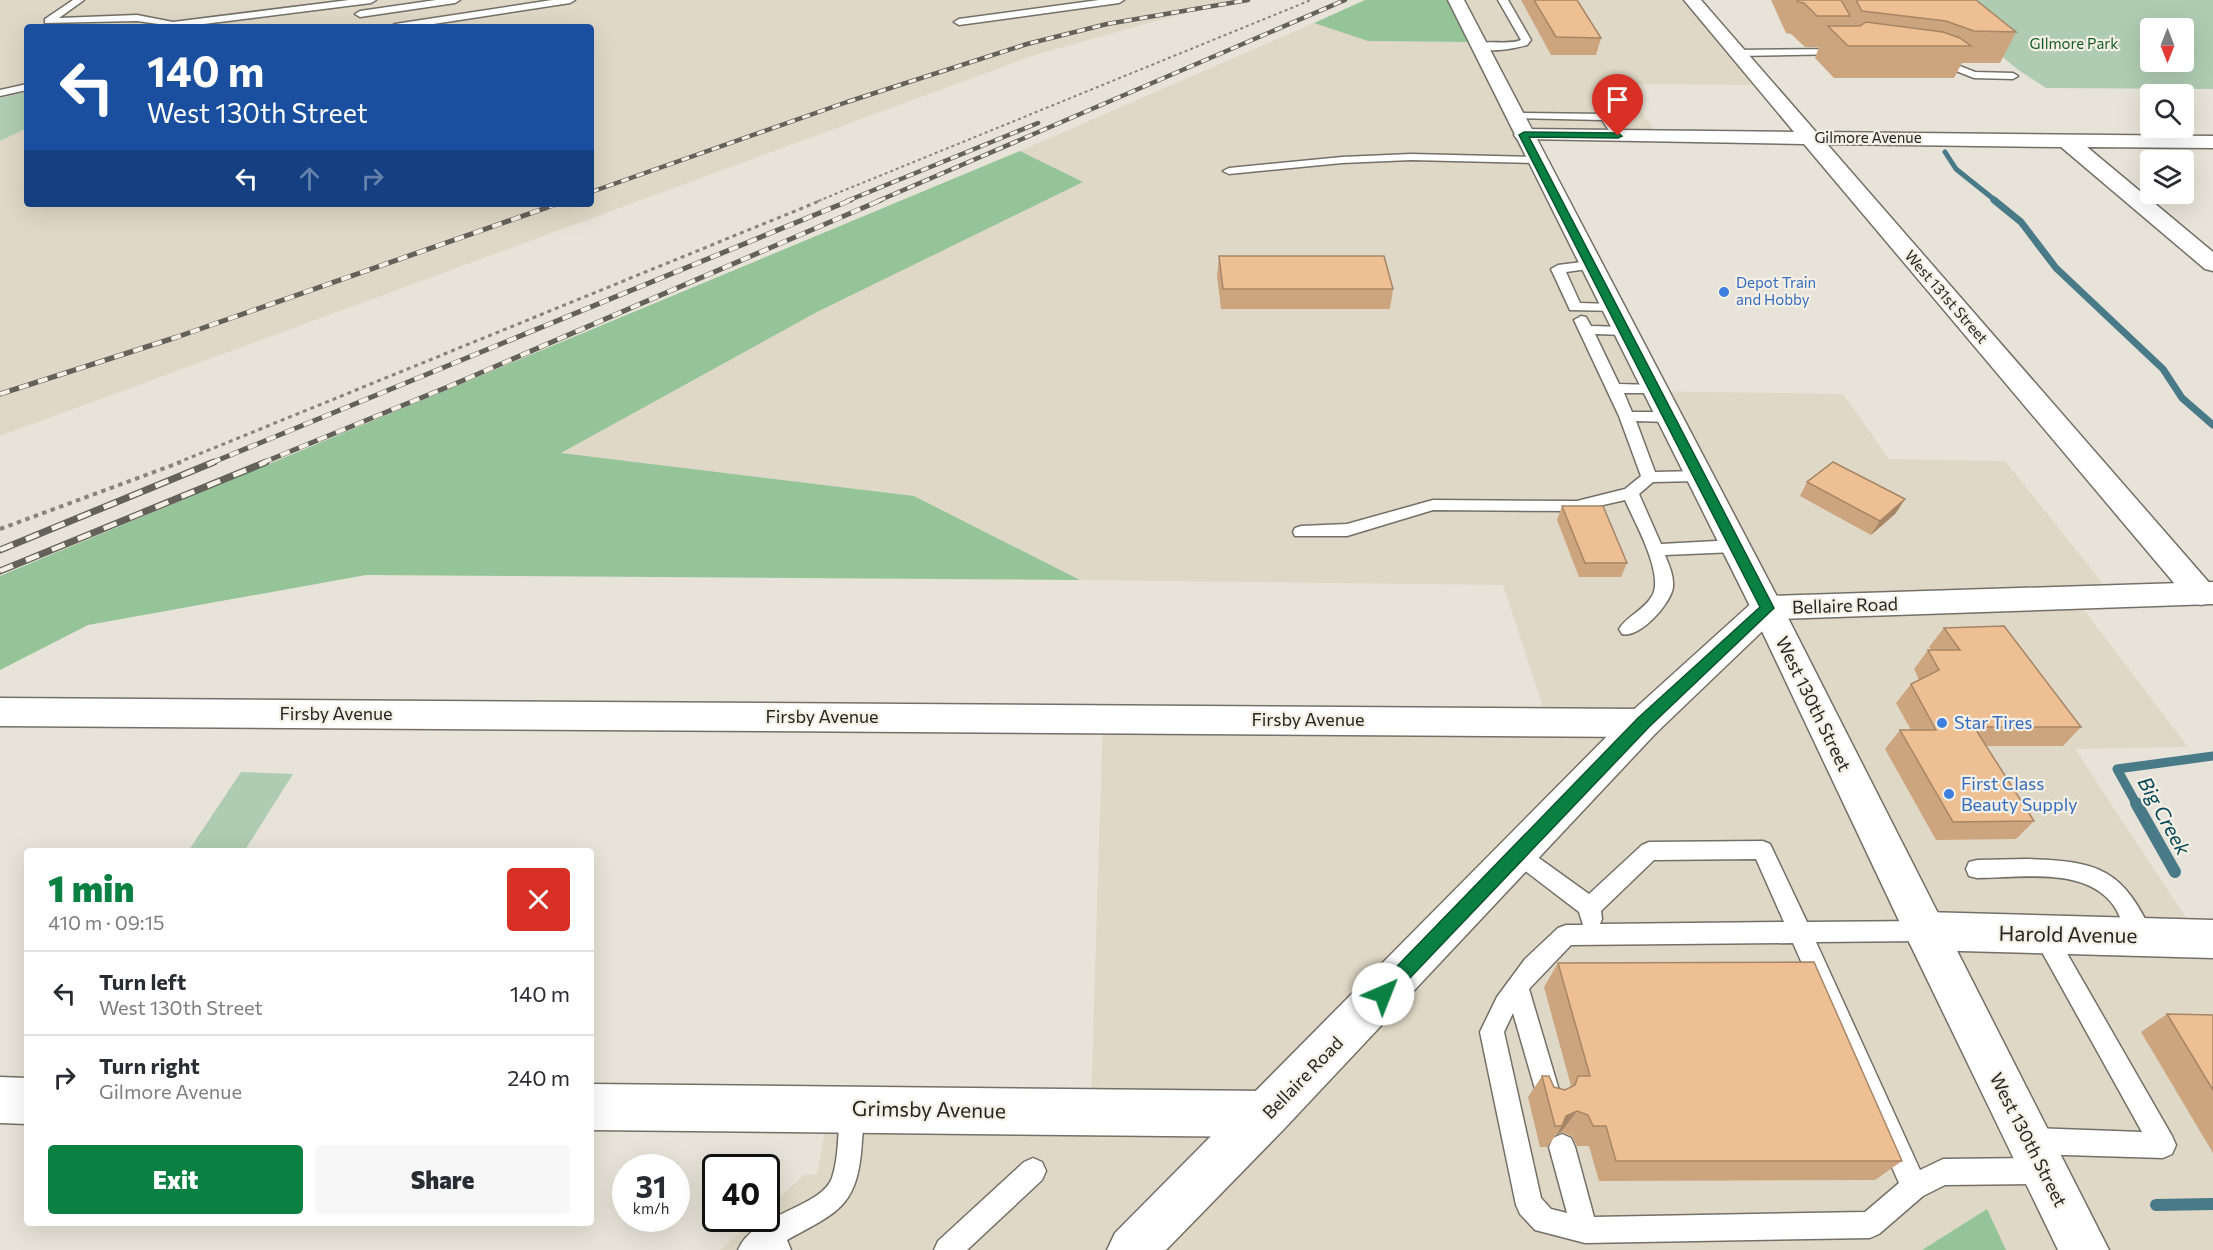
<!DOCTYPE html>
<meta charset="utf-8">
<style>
body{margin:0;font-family:Commissioner,sans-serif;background:#f7f7f7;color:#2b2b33;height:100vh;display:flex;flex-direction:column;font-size:22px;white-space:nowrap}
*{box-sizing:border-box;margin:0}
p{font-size:20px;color:#7c7c81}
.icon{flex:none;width:33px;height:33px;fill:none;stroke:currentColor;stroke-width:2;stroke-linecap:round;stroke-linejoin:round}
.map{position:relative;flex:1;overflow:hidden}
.sheet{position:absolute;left:24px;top:848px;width:570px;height:378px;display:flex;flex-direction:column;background:#fff;border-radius:6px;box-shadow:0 6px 24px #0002}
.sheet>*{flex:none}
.guide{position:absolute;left:24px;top:24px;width:570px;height:183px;border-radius:6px;box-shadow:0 6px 24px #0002;background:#1a4fa0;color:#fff;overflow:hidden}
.needle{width:39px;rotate:180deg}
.fabs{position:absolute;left:2140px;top:18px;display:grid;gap:12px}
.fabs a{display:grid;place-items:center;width:54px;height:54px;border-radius:6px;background:#fff;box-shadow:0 6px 24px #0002;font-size:30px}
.speed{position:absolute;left:612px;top:1154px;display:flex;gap:12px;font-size:30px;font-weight:700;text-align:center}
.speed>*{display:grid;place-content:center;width:78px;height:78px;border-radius:50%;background:#fff;box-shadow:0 6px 24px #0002;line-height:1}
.speed small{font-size:15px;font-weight:400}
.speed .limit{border:3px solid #111;border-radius:9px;background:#fff;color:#111}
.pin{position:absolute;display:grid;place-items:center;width:51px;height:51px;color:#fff;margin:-62px -26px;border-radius:50% 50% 50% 0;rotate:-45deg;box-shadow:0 0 6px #0007}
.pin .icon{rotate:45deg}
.me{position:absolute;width:66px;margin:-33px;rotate:44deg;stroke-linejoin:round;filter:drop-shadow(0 0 4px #0008)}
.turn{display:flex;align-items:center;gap:21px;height:126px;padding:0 24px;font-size:27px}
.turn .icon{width:78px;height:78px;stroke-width:2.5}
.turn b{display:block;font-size:42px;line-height:51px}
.lanes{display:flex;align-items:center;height:57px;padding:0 24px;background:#0003;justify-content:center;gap:30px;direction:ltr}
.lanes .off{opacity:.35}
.round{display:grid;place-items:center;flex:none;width:63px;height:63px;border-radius:6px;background:#f7f7f7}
.overview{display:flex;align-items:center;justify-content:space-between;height:102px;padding:0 24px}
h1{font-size:36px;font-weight:800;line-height:45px;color:#0b8043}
.action{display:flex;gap:12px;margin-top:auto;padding:12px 24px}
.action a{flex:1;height:69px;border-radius:6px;background:#0b8043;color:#fff;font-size:24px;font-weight:800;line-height:69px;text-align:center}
.action a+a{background:#f7f7f7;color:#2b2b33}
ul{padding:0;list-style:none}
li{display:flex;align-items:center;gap:18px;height:84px;padding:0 24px;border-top:2px solid #e1e1e2}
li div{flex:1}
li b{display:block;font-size:22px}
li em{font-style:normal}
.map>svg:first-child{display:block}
.built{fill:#dfd8c6}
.green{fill:#afccb2;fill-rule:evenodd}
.forest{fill:#95c499}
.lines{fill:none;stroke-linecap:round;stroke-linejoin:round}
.stream-far3{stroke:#497a88;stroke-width:5}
.stream-far2{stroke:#497a88;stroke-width:7}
.stream-far1{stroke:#497a88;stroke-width:9}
.stream{stroke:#497a88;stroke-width:12}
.service-casing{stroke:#747067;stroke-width:3}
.minor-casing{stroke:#747067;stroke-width:3}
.tertiary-casing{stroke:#747067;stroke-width:3}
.secondary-casing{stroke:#747067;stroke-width:3}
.path-far2{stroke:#86847c;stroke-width:2;stroke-dasharray:3 3;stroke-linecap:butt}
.path-far1{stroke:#86847c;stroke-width:3;stroke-dasharray:4 4;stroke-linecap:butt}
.path{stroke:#86847c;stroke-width:4;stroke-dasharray:4.5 4.5;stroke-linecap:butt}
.service{fill:#fff;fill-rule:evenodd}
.minor{fill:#fff;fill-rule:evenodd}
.tertiary{fill:#fff;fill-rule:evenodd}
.secondary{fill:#fff;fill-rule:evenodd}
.rail-far2-casing{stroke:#63615a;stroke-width:4.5}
.rail-far1-casing{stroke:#63615a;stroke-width:5}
.rail-casing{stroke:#63615a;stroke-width:7}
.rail-far2{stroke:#f4f0e5;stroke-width:3;stroke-dasharray:8;stroke-linecap:butt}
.rail-far1{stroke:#f4f0e5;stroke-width:4;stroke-dasharray:10;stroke-linecap:butt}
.rail{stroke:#f4f0e5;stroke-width:4.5;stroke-dasharray:14;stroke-linecap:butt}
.wall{fill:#cca47e}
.shaded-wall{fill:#a68667}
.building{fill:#edbf93;stroke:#a68667;stroke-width:1.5}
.route{fill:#0b8043;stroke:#07532c;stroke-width:1.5}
.shop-dot{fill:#3f7fe0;stroke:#f4f0e5;stroke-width:2}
.labels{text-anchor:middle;stroke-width:4.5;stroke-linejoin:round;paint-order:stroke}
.far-park-label{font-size:15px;fill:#155b26;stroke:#f4f0e5}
.far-street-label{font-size:15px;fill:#262521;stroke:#f4f0e5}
.far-shop-label{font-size:15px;fill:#366cbe;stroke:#f4f0e5;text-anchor:start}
.street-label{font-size:18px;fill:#262521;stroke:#f4f0e5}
.shop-label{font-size:18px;fill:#366cbe;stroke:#f4f0e5;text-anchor:start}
.water-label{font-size:20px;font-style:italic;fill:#074858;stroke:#f4f0e5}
.near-street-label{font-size:21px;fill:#262521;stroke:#f4f0e5}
</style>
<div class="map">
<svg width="2213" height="1250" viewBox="0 0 2213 1250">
<rect width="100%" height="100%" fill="#e7e3d8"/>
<g class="built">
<polygon points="0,0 1232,0 1038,54 0,436 0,141 27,128 27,204 591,204 591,27 27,27 27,92 0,98"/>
<polygon points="1448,0 1686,0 1758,85 1624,84 1656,133 1513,132 1643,391 1843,394 1889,459 2005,461 2116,600 2078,602 2188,747 2075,749 2213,959 2213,1250 2006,1250 1987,1209 1922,1250 720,1250 756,1218 766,1218 767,1208 804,1175 817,1174 831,1098 1091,1101 1103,715 1545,713 1503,585 1080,580 914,496 560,453 817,312 1082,182 1020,151 1314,23 1368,41 1467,42"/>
</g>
<g class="green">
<path d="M1935,0h278v89l-167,-1 -29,-19zM2151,28h33v34h-33z"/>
<polygon points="27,92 27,128 0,141 0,98"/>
<polygon points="241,772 293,774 245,850 189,850"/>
</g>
<g class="forest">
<polygon points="1365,0 1448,0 1468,42 1368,41 1314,23"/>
<polygon points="1020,151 1083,182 817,312 561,453 914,496 1080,580 366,575 88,625 0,670 0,576"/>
<polygon points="1987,1209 2006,1250 1922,1250"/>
</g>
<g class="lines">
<polyline class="stream-far3" points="1945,152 1956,169 1996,201"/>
<polyline class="stream-far2" points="1994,200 2021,222 2056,268 2163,369 2182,398 2213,425"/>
<polyline class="stream-far1" points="2137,805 2117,769 2213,756"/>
<g class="stream">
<polyline points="2136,803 2175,872"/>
<polyline points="2156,1205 2213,1204"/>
</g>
<defs>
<g id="service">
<polygon points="73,0 84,0 59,18 137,15 173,22 349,0 376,0 371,3 180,27 137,21 45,23 45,19"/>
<polygon points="436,0 460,0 455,3 360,17 355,14 360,11"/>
<polygon points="552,0 575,0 570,3 414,27 390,27 395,24"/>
<polygon points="1099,0 1124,0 1119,3 959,25 954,22 959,19"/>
<path d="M1498,0h10l23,40 -4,5c-13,4 -41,9 -53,1 12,-8 33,0 47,-6z"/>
<polygon points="1842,49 1846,50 1846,54 1737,56 1732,53 1737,50"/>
<polygon points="1937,57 1975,72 2013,73 2018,76 2013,79 1974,78 1933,62 1933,58"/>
<polygon points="27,84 27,90 0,96 0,90"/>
<polygon points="1515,113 1605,114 1609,115 1624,136 1622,138 1614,138 1602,120 1511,118 1511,114"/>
<polygon points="1411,154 1537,157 1543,160 1537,163 1411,160 1342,163 1229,174 1223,171 1229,168 1342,157"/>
<polygon points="1590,261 1595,262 1596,265 1595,268 1566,272 1580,303 1613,304 1618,305 1620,308 1618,311 1570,310 1551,269 1558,265"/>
<path d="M1581,316l5,1 5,9 34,1 7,4 -7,4 -30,-1 24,50 35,1 7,4 -7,4h-30l8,19h37l8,5 -8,5 -33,-1 19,51 44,-1 8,5 -8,5 -46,1 -14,12 22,50 74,-4 6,2 2,4 -2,4 -6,2 -70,3c4,10 9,21 8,32 -2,17 -34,52 -51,47l-3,-5c8,-13 25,-19 33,-33 13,-21 -18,-75 -27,-96l-48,11 -144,-1 -86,26h-52l-2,-4 2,-4 6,-2 46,-2 86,-24 144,1 48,-12 16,-13 -22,-60 -45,-96z"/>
<path d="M1763,841l7,3 37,78 117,-1 8,3 3,7 -3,7 -8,3 -108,1 104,228 23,-11 101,-1 9,4 4,9 -4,9 -9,4 -99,1 -22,11 -44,38 -9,4 -285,5 -50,-13 -15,-16 -4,-9 -36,-173 17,-35 28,-38 33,-31 8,-3h17l-4,-13 -68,-52 -4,-6 4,-6 7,-3 7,3 64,46 53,-49 7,-3zM1756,859l28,63 -184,2 2,-5 -1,-8 53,-51zM1793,943l106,240 -34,29 -271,5 -19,-70 -4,-9 -9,-4 -9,4 -4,9 18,66 -16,-4 -10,-11 -37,-166 9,-19 27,93 9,3 9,-3 3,-9 -32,-108 42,-44z"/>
<path d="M2027,859c73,2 96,10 127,78l-3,7 -8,3c-15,-5 -20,-27 -29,-41 -28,-40 -94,-28 -137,-28l-8,-2 -3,-7 3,-7 8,-2z"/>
<polygon points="2045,926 2053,929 2172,1136 2176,1145 2172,1154 2163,1158 2031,1154 2022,1150 2018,1141 2022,1132 2031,1128 2142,1132 2037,943 2034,936 2037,929"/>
<path d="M852,1097l9,3c5,13 2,27 1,41 -4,65 -22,70 -75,99l4,10h-53c14,-36 83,-42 94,-72 7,-21 6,-47 8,-69l3,-9z"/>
<polygon points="1033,1158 1042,1162 1046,1171 1042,1180 967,1250 934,1250 938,1241 1024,1162"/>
</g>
<g id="minor">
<polygon points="1684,0 1701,0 1816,132 2213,136 2213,148 2087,147 2213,252 2213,271 2205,269 2061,147 1827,144 2212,586 2212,602 2201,605 2190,602 1804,144 1517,139 1514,135 1517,131 1524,129 1794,132"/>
<polygon points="0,698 1643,709 1656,713 1661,723 1656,733 1643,737 0,726"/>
<polygon points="1924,912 2213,920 2213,958 1924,950 1910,944 1904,931 1910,918"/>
<polygon points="0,1077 27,1078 27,1124 0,1123"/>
<polygon points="591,1084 1267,1091 1283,1098 1290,1114 1283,1130 1267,1137 591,1130"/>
</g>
<polygon id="tertiary" points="2213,582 2213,604 1775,619 1656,733 1283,1130 1166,1250 1107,1250 1115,1233 1630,713 1755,600 1767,596"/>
<polygon id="secondary" points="1448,0 1464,0 1783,608 2109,1250 2058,1250 1910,944 1751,608"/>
</defs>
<use href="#service" class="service-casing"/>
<use href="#minor" class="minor-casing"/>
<use href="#tertiary" class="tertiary-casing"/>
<use href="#secondary" class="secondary-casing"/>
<polyline class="path-far2" points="818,201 1311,0"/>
<polyline class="path-far1" points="177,463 822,200"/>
<polyline class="path" points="0,529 181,462"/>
<use href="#service" class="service"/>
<use href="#minor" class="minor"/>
<use href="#tertiary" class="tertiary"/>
<use href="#secondary" class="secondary"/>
<defs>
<g id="rail-far2">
<polyline points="591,192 847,102 1027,44 1107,24 1248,0"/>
<polyline points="847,201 1038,123"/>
<polyline points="878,201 1345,0"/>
</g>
<g id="rail-far1">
<polyline points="0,394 177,337 557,204"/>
<polyline points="211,463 851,200"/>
<polyline points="262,463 450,386 881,200"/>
</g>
<g id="rail">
<polyline points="0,550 214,462"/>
<polyline points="0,571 266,462"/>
</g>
</defs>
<use href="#rail-far2" class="rail-far2-casing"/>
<use href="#rail-far1" class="rail-far1-casing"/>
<use href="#rail" class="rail-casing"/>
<use href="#rail-far2" class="rail-far2"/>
<use href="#rail-far1" class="rail-far1"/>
<use href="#rail" class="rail"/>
</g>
<g class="wall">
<polygon points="1521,0 1577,0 1601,38 1596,55 1551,55"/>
<polygon points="1771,0 1976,0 2016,32 2000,63 1962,63 1954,78 1834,78 1815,58 1819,47 1805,47 1791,34 1786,33"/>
<polygon points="1219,256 1393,289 1390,309 1221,309 1217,276"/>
<polygon points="1807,482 1896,513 1871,535 1800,496"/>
<polygon points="1562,506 1627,563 1621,577 1579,577 1557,520"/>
<polygon points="1944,628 2081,727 2063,746 1986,746 2034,821 2016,839 1936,840 1885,749 1900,730 1911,730 1896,703 1911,684 1919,680 1914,669 1928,650 1932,650 1929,647"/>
<polygon points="1558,963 1902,1161 1875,1180 1599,1181 1589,1146 1577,1146 1572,1136 1561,1132 1556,1135 1547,1147 1540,1147 1528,1097 1542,1076 1554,1087 1565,1090 1570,1088 1571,1086 1544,987"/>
<polygon points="2167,1014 2213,1015 2213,1153 2141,1032"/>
</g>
<g class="shaded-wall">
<polygon points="1905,499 1896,513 1871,535 1880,521"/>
<polygon points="1577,1111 1561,1132 1556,1135 1562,1126 1566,1116"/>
</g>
<g class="building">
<polygon points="1534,0 1577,0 1601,38 1556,37"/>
<polygon points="1797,0 1841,0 1850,16 1817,16 1804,3 1798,2"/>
<polygon points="1856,0 1976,0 2016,32 1974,31 1946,21 1862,11"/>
<polygon points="1866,22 1943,32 1960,38 1971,46 1848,46 1828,26 1860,26"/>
<polygon points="1219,256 1384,256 1393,289 1223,289"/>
<polygon points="1833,462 1905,499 1880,521 1807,482"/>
<polygon points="1562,506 1603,506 1627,563 1585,563"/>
<polygon points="2004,626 2081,727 1974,727 2034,821 1953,822 1900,730 1936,730 1911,684 1939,670 1928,650 1960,650 1944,628"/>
<polygon points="1814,962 1902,1161 1616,1161 1606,1126 1593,1126 1588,1115 1577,1111 1566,1116 1562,1126 1555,1126 1542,1076 1549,1076 1554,1087 1565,1090 1575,1085 1578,1076 1590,1076 1558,963"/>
<polygon points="2167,1014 2213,1015 2213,1090"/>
</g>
<polygon class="route" points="1524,132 1618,133 1622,136 1618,138 1529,137 1774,608 1649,727 1389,1000 1383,1003 1376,1000 1374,994 1376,988 1638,718 1760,607 1519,135"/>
<g class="shop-dot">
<circle cx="1724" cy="292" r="6"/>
<circle cx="1942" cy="723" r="6"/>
<circle cx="1949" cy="794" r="6"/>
</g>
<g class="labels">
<g class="far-park-label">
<text x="2074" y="49">GIlmore Park</text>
</g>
<g class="far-street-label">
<text x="1868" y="143">Gilmore Avenue</text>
<text transform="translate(1946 297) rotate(49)" y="5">West 131st Street</text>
</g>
<g class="far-shop-label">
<text x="1736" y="288">Depot Train<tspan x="1736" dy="17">and Hobby</tspan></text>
</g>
<g class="street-label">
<text transform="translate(1845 606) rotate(-2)" y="6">Bellaire Road</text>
<text transform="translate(1813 704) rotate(64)" y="6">West 130th Street</text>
<text x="336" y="720">Firsby Avenue</text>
<text x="822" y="723">Firsby Avenue</text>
<text x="1308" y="726">Firsby Avenue</text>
<text transform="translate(1303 1078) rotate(-46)" y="6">Bellaire Road</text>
<text transform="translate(2028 1140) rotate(63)" y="6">West 130th Street</text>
</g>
<g class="shop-label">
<text x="1954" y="729">Star Tires</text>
<text x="1961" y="790">First Class<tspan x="1961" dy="21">Beauty Supply</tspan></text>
</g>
<g class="water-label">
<text transform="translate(2164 816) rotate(61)" y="7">Big Creek</text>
</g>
<g class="near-street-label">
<text transform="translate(2068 935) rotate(1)" y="7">Harold Avenue</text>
<text transform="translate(929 1110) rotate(1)" y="7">Grimsby Avenue</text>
</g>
</g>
</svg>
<div class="fabs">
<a><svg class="needle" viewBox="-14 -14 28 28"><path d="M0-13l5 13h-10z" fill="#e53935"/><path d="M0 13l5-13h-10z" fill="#7c7c81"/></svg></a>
<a><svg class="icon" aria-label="search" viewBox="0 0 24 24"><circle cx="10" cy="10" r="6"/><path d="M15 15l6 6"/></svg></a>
<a><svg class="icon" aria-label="layers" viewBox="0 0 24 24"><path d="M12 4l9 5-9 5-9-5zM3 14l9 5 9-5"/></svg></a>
</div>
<div class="speed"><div>31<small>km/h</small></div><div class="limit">40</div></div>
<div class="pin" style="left:1618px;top:136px;background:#d93025"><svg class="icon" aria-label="arrive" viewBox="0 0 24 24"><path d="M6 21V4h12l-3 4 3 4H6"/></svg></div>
<svg class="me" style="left:1383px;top:994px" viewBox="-20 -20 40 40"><circle r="19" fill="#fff"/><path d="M0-13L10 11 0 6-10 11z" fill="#0b8043"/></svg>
<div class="guide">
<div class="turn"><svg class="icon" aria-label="left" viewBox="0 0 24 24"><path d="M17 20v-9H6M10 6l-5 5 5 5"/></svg><div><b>140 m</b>West 130th Street</div></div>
<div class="lanes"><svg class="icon" aria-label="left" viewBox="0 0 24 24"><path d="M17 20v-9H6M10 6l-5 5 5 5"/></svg><svg class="icon off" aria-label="ahead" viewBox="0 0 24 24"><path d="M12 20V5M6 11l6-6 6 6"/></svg><svg class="icon off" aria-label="right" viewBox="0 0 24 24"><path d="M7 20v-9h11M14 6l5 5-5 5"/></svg></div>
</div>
<section class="sheet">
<div class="overview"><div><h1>1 min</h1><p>410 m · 09:15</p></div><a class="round" style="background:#d93025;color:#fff"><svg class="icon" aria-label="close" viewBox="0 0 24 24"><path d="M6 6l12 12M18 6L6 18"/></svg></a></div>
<ul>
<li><svg class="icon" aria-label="left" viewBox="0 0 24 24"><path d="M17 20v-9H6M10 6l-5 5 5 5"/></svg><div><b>Turn left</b><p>West 130th Street</p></div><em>140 m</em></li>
<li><svg class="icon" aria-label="right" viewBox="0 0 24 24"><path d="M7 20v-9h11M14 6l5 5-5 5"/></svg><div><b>Turn right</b><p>Gilmore Avenue</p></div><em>240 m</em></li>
</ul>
<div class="action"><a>Exit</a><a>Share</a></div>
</section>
</div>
